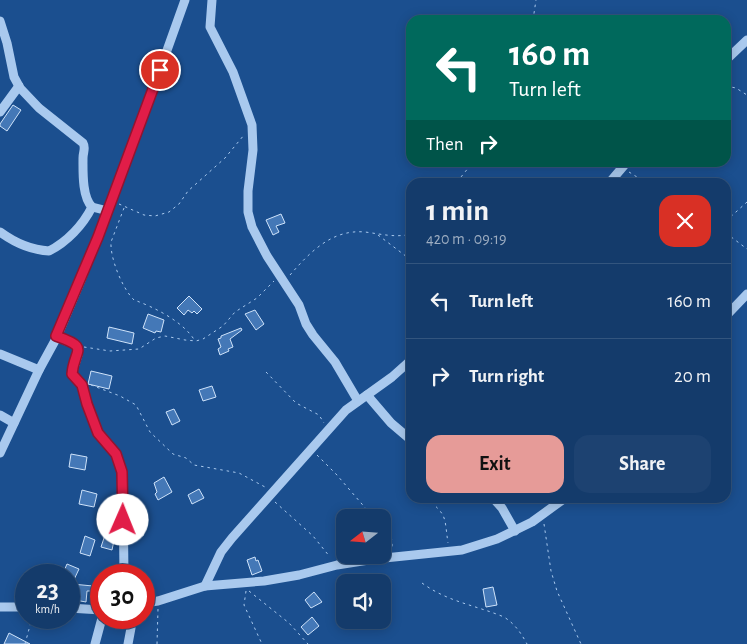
<!DOCTYPE html>
<meta charset="utf-8">
<style>
body{margin:0;font-family:"Alegreya Sans",sans-serif;background:#1d4271;color:#f1f3f6;height:100vh;display:flex;flex-direction:column;font-size:19px;white-space:nowrap}
*{box-sizing:border-box;margin:0}
p{font-size:16px;color:#9dadc1}
.icon{flex:none;width:28px;height:28px;fill:none;stroke:currentColor;stroke-width:2;stroke-linecap:round;stroke-linejoin:round}
.map{position:relative;flex:1;overflow:hidden}
.panel{position:absolute;left:406px;top:178px;width:325px;height:325px;display:flex;flex-direction:column;background:#143b6b;border-radius:15px;box-shadow:0 2px 12px #0003,0 0 0 1px #33557e}
.panel>*{flex:none}
.top-card{position:absolute;left:406px;top:15px;width:325px;height:152px;border-radius:15px;box-shadow:0 2px 12px #0003,0 0 0 1px #33557e;background:#00695c;color:#fff;overflow:hidden}
.needle{width:32px;rotate:253deg}
.tools{position:absolute;left:336px;top:509px;display:grid;gap:10px}
.tools a{display:grid;place-items:center;width:55px;height:55px;border-radius:10px;background:#143b6b;box-shadow:0 2px 12px #0003,0 0 0 1px #33557e;font-size:25px}
.speed{position:absolute;left:15px;top:564px;display:flex;gap:10px;font-size:25px;font-weight:700;text-align:center}
.speed>*{display:grid;place-content:center;width:65px;height:65px;border-radius:50%;background:#143b6b;box-shadow:0 2px 12px #0003,0 0 0 1px #33557e;line-height:1}
.speed small{font-size:12px;font-weight:400}
.speed .limit{border:8px solid #d22;background:#fff;color:#111}
.pin{position:absolute;display:grid;place-items:center;width:42px;height:42px;color:#fff;margin:-21px;border:2px solid #fff;border-radius:50%;box-shadow:0 1px 5px #0007}
.me{position:absolute;width:55px;margin:-28px;rotate:1deg;stroke-linejoin:round;filter:drop-shadow(0 0 4px #0008)}
.turn{display:flex;align-items:center;gap:18px;height:105px;padding:0 20px;font-size:22px}
.turn .icon{width:65px;height:65px;stroke-width:2.5}
.turn b{display:block;font-size:35px;line-height:42px}
.then{display:flex;align-items:center;height:48px;padding:0 20px;background:#0003;gap:10px;font-size:19px}
.round{display:grid;place-items:center;flex:none;width:52px;height:52px;border-radius:15px;background:#1d4271}
.summary{display:flex;align-items:center;justify-content:space-between;height:85px;padding:0 20px}
h1{font-size:30px;font-weight:700;line-height:38px}
.primary-button{display:flex;gap:10px;margin-top:auto;padding:10px 20px}
.primary-button a{flex:1;height:58px;border-radius:15px;background:#e69b98;color:#111;font-size:20px;font-weight:700;line-height:58px;text-align:center}
.primary-button a+a{background:#1d4271;color:#f1f3f6}
ul{padding:0;list-style:none}
li{display:flex;align-items:center;gap:15px;height:75px;padding:0 20px;border-top:1px solid #33557e}
li div{flex:1}
li b{display:block;font-size:19px}
li em{font-style:normal}
.map>svg:first-child{display:block}
.building{fill:#4478b7;stroke:#cfe3fa}
.lines{fill:none;stroke-linecap:round;stroke-linejoin:round}
.path{stroke:#a9c9ee;stroke-width:1;stroke-dasharray:2.5 4;stroke-linecap:butt}
.minor{stroke:#a9c9ee;stroke-width:9}
.route-casing{stroke:#92132f;stroke-width:12}
.route{stroke:#e11d48;stroke-width:9}
</style>
<div class="map">
<svg width="747" height="644" viewBox="0 0 747 644">
<rect width="100%" height="100%" fill="#1b4f8f"/>
<g class="building">
<polygon points="13,105 21,110 7,131 0,126 0,124"/>
<polygon points="281,214 285,223 276,226 279,232 273,235 266,220"/>
<polygon points="189,296 202,309 197,314 194,311 192,313 188,310 184,315 177,308"/>
<polygon points="255,310 264,324 256,330 245,314"/>
<polygon points="148,314 164,320 161,332 156,331 155,333 143,328"/>
<polygon points="109,327 134,333 132,344 107,338"/>
<polygon points="241,328 242,330 230,339 233,347 228,349 229,351 220,355 218,349 221,347 218,339 221,338 221,336"/>
<polygon points="91,371 112,376 109,389 88,384"/>
<polygon points="212,386 216,397 203,401 199,390"/>
<polygon points="174,409 180,421 172,425 166,412"/>
<polygon points="71,454 87,457 85,470 69,467"/>
<polygon points="164,477 172,492 158,500 155,494 157,492 154,483"/>
<polygon points="199,489 204,498 192,504 188,495"/>
<polygon points="82,490 97,494 94,507 79,504"/>
<polygon points="109,509 117,511 117,526 112,550 101,547 108,526 106,524"/>
<polygon points="137,509 147,514 140,526 145,527 143,536 134,534 135,525 137,525 130,521"/>
<polygon points="85,536 95,540 90,556 80,553"/>
<polygon points="255,557 256,561 258,560 262,571 252,575 247,560"/>
<polygon points="67,564 79,569 72,584 93,586 93,591 87,591 86,602 75,600 76,590 69,590 69,592 69,574 64,571"/>
<polygon points="493,587 497,605 486,607 483,589"/>
<polygon points="314,592 322,602 311,608 305,600"/>
<polygon points="312,617 319,626 308,635 301,627"/>
<polygon points="9,633 30,644 4,644"/>
</g>
<g class="lines">
<g class="path">
<polyline points="533,20 536,0"/>
<polyline points="726,86 736,88 747,95"/>
<polyline points="629,172 645,182"/>
<polyline points="457,182 473,162"/>
<polyline points="119,204 144,215 155,216 169,212 179,204 188,191 225,158 244,135"/>
<path d="M124,208l-13,34c-1,16 11,46 23,58 20,7 50,22 61,41"/>
<polyline points="726,221 747,202"/>
<polyline points="726,233 747,249"/>
<polyline points="378,235 411,260"/>
<path d="M290,275c20,-23 42,-46 75,-43 16,2 31,6 46,2"/>
<polyline points="84,347 110,351 139,349 156,338 165,336 185,340 196,341 203,339 223,326 235,312 257,298 274,281"/>
<polyline points="266,372 296,403 319,415 324,423"/>
<polyline points="91,385 120,396 136,405 150,432 173,454 186,458 194,465 239,473 265,487"/>
<polyline points="411,453 406,462 411,476"/>
<polyline points="317,455 336,474 374,518"/>
<path d="M426,498c22,18 18,18 22,45"/>
<polyline points="275,502 313,536 330,557"/>
<polyline points="544,524 551,571 557,591 581,644"/>
<polyline points="382,528 392,540 392,549"/>
<path d="M422,583c26,19 53,22 82,34 11,7 17,16 23,27"/>
<polyline points="246,591 244,605 262,644"/>
<polyline points="249,591 289,623 308,644"/>
<polyline points="25,644 32,618"/>
<polyline points="157,644 158,609"/>
</g>
<g class="minor">
<polyline points="212,0 210,27 233,72 252,125 253,150 248,191 248,212 252,227 267,256 299,305 306,324 313,335 335,362 358,401"/>
<path d="M0,21l7,22 7,34 6,11 19,20 44,35c3,5 0,9 0,15 0,14 -1,39 9,49l16,4"/>
<polyline points="726,60 747,40"/>
<polyline points="0,112 19,86"/>
<polyline points="610,182 627,162"/>
<path d="M0,232c15,11 30,18 49,19 18,-9 34,-26 43,-44"/>
<polyline points="726,316 747,294"/>
<polyline points="57,337 76,345 78,355 72,374 81,383 87,404 98,433 116,454 122,472 123,490 124,575"/>
<polyline points="0,354 39,370"/>
<polyline points="367,395 391,423 411,440"/>
<polyline points="0,415 14,423"/>
<polyline points="0,453 39,370 57,337 81,280 141,123 185,0"/>
<polyline points="493,498 502,508 515,531"/>
<polyline points="205,586 221,552 232,538 346,410 392,377 411,360"/>
<polyline points="144,603 158,601 205,586 264,581 299,575 337,565 375,559 462,550 497,539 532,522 565,498"/>
<polyline points="0,607 26,607"/>
<polyline points="69,608 101,610"/>
<polyline points="95,644 102,618"/>
<polyline points="128,644 131,628 130,618"/>
</g>
</g>
<g class="lines">
<defs>
<path id="route" d="M123,520l-1,-48 -6,-18 -18,-21 -11,-29 -5,-19 -10,-11c2,-25 19,-26 -16,-38l42,-99 62,-167"/>
</defs>
<use href="#route" class="route-casing"/>
<use href="#route" class="route"/>
</g>
</svg>
<div class="tools">
<a><svg class="needle" viewBox="-14 -14 28 28"><path d="M0-13l5 13h-10z" fill="#e53935"/><path d="M0 13l5-13h-10z" fill="#9dadc1"/></svg></a>
<a><svg class="icon" aria-label="sound" viewBox="0 0 24 24"><path d="M4 9h4l5-4v14l-5-4H4zM17 9q2 3 0 6"/></svg></a>
</div>
<div class="speed"><div>23<small>km/h</small></div><div class="limit">30</div></div>
<div class="pin" style="left:160px;top:70px;background:#d93025"><svg class="icon" aria-label="arrive" viewBox="0 0 24 24"><path d="M6 21V4h12l-3 4 3 4H6"/></svg></div>
<svg class="me" style="left:123px;top:520px" viewBox="-20 -20 40 40"><circle r="19" fill="#fff"/><path d="M0-13L10 11 0 6-10 11z" fill="#e11d48"/></svg>
<div class="top-card">
<div class="turn"><svg class="icon" aria-label="left" viewBox="0 0 24 24"><path d="M17 20v-9H6M10 6l-5 5 5 5"/></svg><div><b>160 m</b>Turn left</div></div>
<div class="then">Then<svg class="icon" aria-label="right" viewBox="0 0 24 24"><path d="M7 20v-9h11M14 6l5 5-5 5"/></svg></div>
</div>
<section class="panel">
<div class="summary"><div><h1>1 min</h1><p>420 m · 09:19</p></div><a class="round" style="background:#d93025;color:#fff"><svg class="icon" aria-label="close" viewBox="0 0 24 24"><path d="M6 6l12 12M18 6L6 18"/></svg></a></div>
<ul>
<li><svg class="icon" aria-label="left" viewBox="0 0 24 24"><path d="M17 20v-9H6M10 6l-5 5 5 5"/></svg><div><b>Turn left</b></div><em>160 m</em></li>
<li><svg class="icon" aria-label="right" viewBox="0 0 24 24"><path d="M7 20v-9h11M14 6l5 5-5 5"/></svg><div><b>Turn right</b></div><em>20 m</em></li>
</ul>
<div class="primary-button"><a>Exit</a><a>Share</a></div>
</section>
</div>
